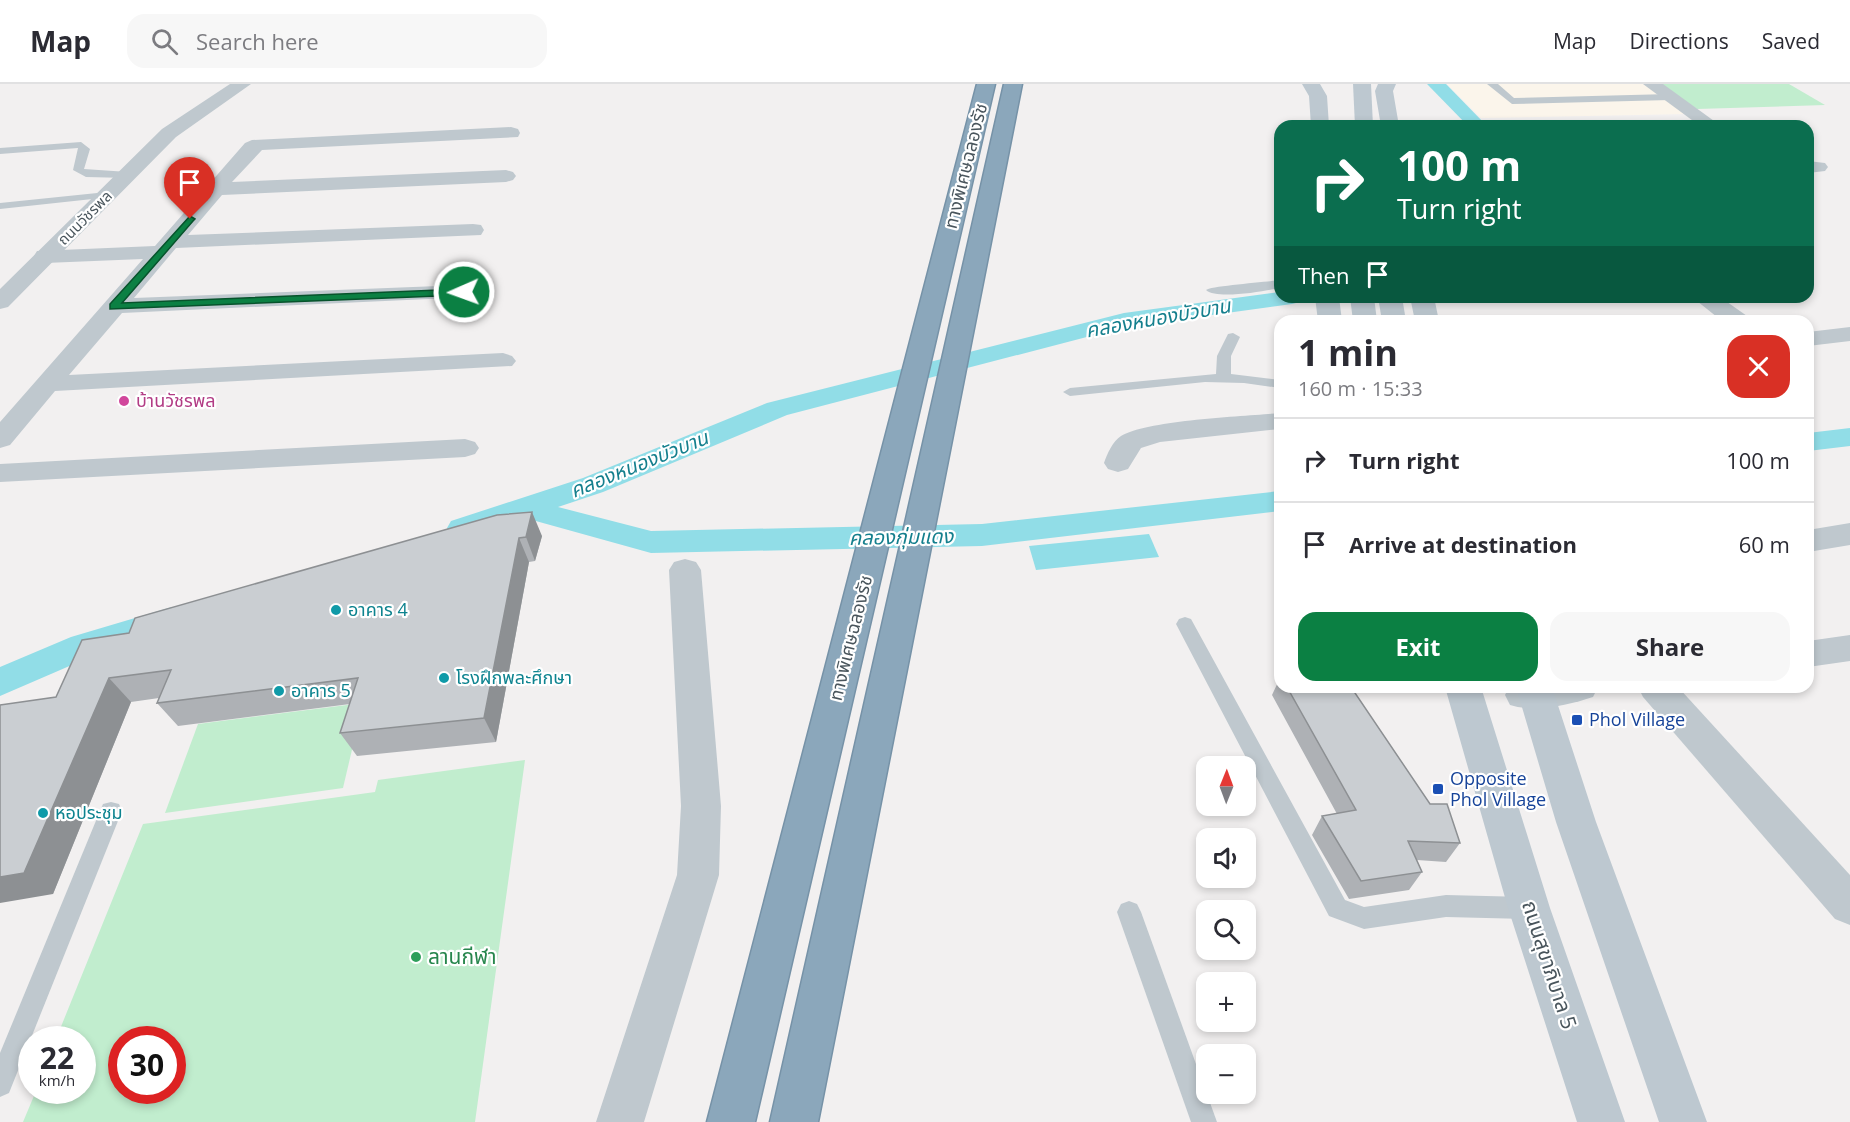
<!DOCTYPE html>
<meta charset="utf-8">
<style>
body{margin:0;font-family:"Open Sans","Noto Sans Thai",sans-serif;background:#f7f7f7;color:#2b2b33;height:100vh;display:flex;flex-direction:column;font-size:22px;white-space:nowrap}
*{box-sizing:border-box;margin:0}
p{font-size:20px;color:#7c7c81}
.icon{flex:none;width:33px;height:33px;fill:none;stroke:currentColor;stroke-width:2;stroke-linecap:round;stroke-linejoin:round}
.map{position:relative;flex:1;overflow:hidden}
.details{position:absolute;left:1274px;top:231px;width:540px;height:378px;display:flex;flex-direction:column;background:#fff;border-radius:18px;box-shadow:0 3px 9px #0003}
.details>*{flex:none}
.guide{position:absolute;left:1274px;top:36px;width:540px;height:183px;border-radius:18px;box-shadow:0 3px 9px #0003;background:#0b6e4f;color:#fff;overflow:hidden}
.needle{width:39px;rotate:1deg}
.tools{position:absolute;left:1196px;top:672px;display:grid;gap:12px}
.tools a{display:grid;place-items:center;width:60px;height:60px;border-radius:12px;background:#fff;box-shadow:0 3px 9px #0003;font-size:30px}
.speed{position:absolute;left:18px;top:942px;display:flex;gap:12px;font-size:30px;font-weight:700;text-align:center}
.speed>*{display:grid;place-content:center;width:78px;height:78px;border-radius:50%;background:#fff;box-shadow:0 3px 9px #0003;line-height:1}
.speed small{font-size:15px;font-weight:400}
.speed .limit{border:9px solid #d22;background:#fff;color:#111}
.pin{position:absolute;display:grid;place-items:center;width:51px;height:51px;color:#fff;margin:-62px -26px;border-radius:50% 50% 50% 0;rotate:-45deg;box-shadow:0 0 6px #0007}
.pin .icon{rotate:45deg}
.me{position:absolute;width:66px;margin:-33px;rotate:268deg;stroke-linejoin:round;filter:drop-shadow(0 0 4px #0008)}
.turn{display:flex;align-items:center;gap:21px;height:126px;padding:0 24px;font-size:27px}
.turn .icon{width:78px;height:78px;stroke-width:2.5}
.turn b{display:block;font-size:42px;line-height:51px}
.then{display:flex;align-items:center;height:57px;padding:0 24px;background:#0003;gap:12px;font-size:22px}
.round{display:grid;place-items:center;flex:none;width:63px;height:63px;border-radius:18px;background:#f7f7f7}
.head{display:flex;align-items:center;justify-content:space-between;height:102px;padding:0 24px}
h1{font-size:36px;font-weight:700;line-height:45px}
.primary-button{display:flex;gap:12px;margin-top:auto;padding:12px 24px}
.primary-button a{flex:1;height:69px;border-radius:18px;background:#0b8043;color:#fff;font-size:24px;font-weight:700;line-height:69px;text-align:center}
.primary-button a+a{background:#f7f7f7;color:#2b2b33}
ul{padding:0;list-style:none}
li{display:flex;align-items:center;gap:18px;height:84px;padding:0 24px;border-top:2px solid #e1e1e2}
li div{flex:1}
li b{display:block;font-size:22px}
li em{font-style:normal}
header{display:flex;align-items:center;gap:36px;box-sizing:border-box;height:84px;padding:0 30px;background:#fff;border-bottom:2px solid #e1e1e2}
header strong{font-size:28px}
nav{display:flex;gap:33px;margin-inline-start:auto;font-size:21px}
.search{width:420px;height:54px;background:#f7f7f7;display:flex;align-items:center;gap:15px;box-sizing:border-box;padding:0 21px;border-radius:18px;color:#7c7c81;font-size:22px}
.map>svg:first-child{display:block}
.commercial{fill:#fbf5eb}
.green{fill:#c1edce;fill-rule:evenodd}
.water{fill:#91dde7}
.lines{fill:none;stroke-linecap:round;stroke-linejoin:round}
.canal{fill:#91dde7;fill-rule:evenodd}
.motorway-casing{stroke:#7692a7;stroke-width:3}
.service{fill:#bfc8ce;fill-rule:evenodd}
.minor{fill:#bfc8ce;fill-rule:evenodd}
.tertiary{fill:#bfc8ce;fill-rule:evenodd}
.secondary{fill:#bdc8d0;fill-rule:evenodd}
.motorway{fill:#8ba7bb;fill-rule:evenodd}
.wall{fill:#aeb1b5}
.shaded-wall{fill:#8d9093}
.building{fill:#caced2;stroke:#8d9093;stroke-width:1.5}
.route{fill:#0b8043;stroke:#07532c;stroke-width:1.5}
.hotel-dot{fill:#d1479c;stroke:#fff;stroke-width:2}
.culture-dot{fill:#0f9aa8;stroke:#fff;stroke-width:2}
.transit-dot{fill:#1a4fb4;stroke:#fff;stroke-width:2}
.leisure-dot{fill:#2e9e5b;stroke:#fff;stroke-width:2}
.labels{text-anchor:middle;stroke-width:4.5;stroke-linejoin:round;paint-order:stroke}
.far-street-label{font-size:15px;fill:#49555c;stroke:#fff}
.street-label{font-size:18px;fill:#49555c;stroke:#fff}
.hotel-label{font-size:18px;fill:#b23c85;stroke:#fff;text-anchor:start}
.culture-label{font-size:18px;fill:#0d838f;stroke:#fff;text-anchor:start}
.transit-label{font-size:18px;fill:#164399;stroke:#fff;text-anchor:start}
.water-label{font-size:20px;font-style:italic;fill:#147f8d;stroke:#fff}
.near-leisure-label{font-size:21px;fill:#27864d;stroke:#fff;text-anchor:start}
.near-street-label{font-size:21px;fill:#49555c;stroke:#fff}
</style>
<header>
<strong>Map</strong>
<div class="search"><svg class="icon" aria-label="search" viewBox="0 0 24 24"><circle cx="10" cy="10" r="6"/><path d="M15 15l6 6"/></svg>Search here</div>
<nav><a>Map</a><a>Directions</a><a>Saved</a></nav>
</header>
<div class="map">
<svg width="1850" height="1038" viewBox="0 0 1850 1038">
<rect width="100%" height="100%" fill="#f2f0f0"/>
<polygon class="commercial" points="1447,0 1645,0 1688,30 1481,34"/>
<g class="green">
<polygon points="1660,0 1789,0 1825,21 1697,25"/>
<polygon points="363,619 343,704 165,729 198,640"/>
<path d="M525,676l-50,362h-452l13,-31 46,-1v-50l-26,-1 87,-215 232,-32 3,-12zM122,956h50v50h-50z"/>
</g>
<polygon class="water" points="1149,450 1159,473 1036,486 1029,462"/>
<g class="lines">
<g class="canal">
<polygon points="1427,0 1446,0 1487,42 1468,42"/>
<polygon points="1280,208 1280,213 1304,213 1300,218 1292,220 1125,243 787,331 603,408 558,423 651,447 982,440 1280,407 1280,427 982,462 651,469 525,434 462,454 451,451 447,444 451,437 583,394 767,319 1124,229"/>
<polygon points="1850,344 1850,362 1808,367 1808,349"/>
<polygon points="172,523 184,526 189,535 184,544 95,571 0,612 0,583 71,553"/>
</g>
<defs>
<g id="motorway">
<polygon points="977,0 995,0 755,1038 707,1038"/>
<polygon points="1004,0 1022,0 818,1038 770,1038"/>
</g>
</defs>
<use href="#motorway" class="motorway-casing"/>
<g class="service">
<polygon points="1487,0 1498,0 1514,14 1670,10 1675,13 1670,16 1512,20"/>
<polygon points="81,58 90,65 84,85 128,88 133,91 128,94 86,93 73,86 78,64 0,70 0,64"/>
<polygon points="107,108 113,111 111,113 0,125 0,119"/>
<path d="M1280,196v8c-16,3 -63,12 -74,2 4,-4 61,-8 74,-10z"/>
<polygon points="1233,249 1240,253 1231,272 1231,290 1280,296 1280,304 1244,299 1205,298 1070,312 1063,308 1070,304 1216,290 1217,272 1228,250"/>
<polygon points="1185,533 1191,535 1345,816 1364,823 1446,811 1529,813 1537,816 1541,824 1537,832 1529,835 1446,833 1364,845 1329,832 1176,540 1179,535"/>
<polygon points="111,718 119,720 122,727 9,1009 0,1013 0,969 100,727 103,720"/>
<polygon points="1129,817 1137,820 1141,828 1217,1038 1191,1038 1117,828 1121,820"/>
</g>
<g class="minor">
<polygon points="1643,0 1663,0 1721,42 1700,42"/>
<polygon points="511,43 518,45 520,49 518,53 262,66 232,98 506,86 513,88 516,92 513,96 506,98 222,111 188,151 473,140 481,141 484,146 481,151 176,164 134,214 464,201 472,203 476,208 472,213 122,229 69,291 503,269 512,272 516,277 512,282 55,307 10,361 0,364 0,338 143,175 45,179 37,177 34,172 37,167 155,162 245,59 252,56"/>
<polygon points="1808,77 1825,79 1828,83 1825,87 1808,89"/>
<polygon points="1692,213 1720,213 1747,232 1750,237 1722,237"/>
<polygon points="1850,243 1850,257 1808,262 1808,248"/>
<path d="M1280,329v16l-120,13 -19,6 -13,21 -10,3 -10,-3 -4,-6c3,-9 9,-22 17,-27 26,-16 125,-20 159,-23z"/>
<polygon points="465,355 475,358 479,364 475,370 465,373 0,398 0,380"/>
<polygon points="1850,439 1850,461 1808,468 1808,446"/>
<polygon points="685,475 696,478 701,486 721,722 719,791 644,1038 596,1038 677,791 681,722 669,486 674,478"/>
<polygon points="1850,551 1850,577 1808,583 1808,557"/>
<path d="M1509,603h89l-5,10c-24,8 -59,16 -83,8l-5,-10z"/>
<polygon points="1638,603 1678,603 1850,791 1850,841 1835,835 1643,613"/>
</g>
<polygon class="tertiary" points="230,0 251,0 176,53 8,223 0,225 0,205 162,45"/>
<g class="secondary">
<polygon points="1302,0 1320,0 1327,12 1329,42 1311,42 1309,12"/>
<polygon points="1353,0 1371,0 1373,42 1355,42"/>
<polygon points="1378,0 1396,0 1393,7 1399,42 1381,42 1375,7"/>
<polygon points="1315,213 1339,213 1342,237 1318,237"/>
<polygon points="1350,213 1374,213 1377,237 1353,237"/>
<polygon points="1378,213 1402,213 1406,237 1382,237"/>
<polygon points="1410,213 1434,213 1439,237 1415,237"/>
<polygon points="1445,603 1481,603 1550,824 1625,1038 1577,1038 1508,824"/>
<polygon points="1516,603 1552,603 1596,738 1707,1038 1659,1038 1556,738"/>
</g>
<use href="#motorway" class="motorway"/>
</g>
<g class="wall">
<polygon points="497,431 542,452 535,477 529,478 496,658 357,672 340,649 350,620 178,642 157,619 159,614 131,618 53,810 56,613 129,549"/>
<polygon points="1280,594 1280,603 1351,603 1430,720 1460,759 1446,778 1417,776 1422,788 1409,806 1349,815 1312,751 1322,732 1337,730 1272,611"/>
</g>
<g class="shaded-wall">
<polygon points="532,428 542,452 535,477 526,453"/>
<polygon points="519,454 529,478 496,658 484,634"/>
<polygon points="109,594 131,618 53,810 0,819 0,793"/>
</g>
<g class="building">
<polygon points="532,428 526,453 519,454 484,634 340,649 358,594 157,619 171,586 109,594 24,789 0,793 0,621 56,613 82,556 129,549 135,534 497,431"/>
<polygon points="1287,603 1351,603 1430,720 1447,720 1460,759 1408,757 1422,788 1361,797 1322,732 1356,726"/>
</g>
<polygon class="route" points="190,132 195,135 193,137 122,219 464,205 469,208 464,211 110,225 110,220"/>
<circle class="hotel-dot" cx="124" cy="317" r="6"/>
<g class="culture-dot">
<circle cx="336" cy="526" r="6"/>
<circle cx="444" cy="594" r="6"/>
<circle cx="279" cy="607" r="6"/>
<circle cx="43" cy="729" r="6"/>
</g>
<g class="transit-dot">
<rect x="1571" y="630" width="12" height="12" rx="3"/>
<rect x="1432" y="699" width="12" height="12" rx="3"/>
</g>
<circle class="leisure-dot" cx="416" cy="873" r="6"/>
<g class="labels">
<g class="far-street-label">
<text transform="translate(85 134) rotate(-45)" y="5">ถนนวัชรพล</text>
</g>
<g class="street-label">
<text transform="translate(966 82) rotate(-76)" y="6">ทางพิเศษฉลองรัช</text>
<text transform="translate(851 554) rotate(-76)" y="6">ทางพิเศษฉลองรัช</text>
</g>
<g class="hotel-label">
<text x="136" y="323">บ้านวัชรพล</text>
</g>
<g class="culture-label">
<text x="348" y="532">อาคาร 4</text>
<text x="456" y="600">โรงฝึกพละศึกษา</text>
<text x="291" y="613">อาคาร 5</text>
<text x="55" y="735">หอประชุม</text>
</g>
<g class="transit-label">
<text x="1589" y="642">Phol Village</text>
<text x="1450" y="701">Opposite<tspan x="1450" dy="21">Phol Village</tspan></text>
</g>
<g class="water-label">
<text transform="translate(1158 234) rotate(-10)" y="7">คลองหนองบัวบาน</text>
<text transform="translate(639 380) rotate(-22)" y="7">คลองหนองบัวบาน</text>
<text transform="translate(901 453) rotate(-1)" y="7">คลองกุ่มแดง</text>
</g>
<g class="near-leisure-label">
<text x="428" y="880">ลานกีฬา</text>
</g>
<g class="near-street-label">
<text transform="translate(1549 881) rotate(72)" y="7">ถนนสุขาภิบาล 5</text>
</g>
</g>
</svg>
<div class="tools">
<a><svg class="needle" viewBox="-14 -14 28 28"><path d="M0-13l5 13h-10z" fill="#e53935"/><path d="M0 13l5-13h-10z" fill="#7c7c81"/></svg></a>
<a><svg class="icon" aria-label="sound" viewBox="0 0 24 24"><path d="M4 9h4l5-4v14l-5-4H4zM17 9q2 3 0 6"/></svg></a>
<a><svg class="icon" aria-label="search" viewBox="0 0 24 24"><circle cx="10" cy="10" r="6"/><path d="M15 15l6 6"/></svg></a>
<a>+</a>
<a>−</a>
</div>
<div class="speed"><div>22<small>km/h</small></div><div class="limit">30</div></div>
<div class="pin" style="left:190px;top:135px;background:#d93025"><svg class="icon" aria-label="arrive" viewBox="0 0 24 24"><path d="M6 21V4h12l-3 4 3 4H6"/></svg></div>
<svg class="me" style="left:464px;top:208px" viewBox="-20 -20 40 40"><circle r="17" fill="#0b8043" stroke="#fff" stroke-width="3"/><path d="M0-11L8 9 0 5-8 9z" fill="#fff"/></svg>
<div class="guide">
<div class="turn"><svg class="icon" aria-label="right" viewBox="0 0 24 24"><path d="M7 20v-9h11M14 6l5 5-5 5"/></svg><div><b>100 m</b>Turn right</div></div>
<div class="then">Then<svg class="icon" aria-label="arrive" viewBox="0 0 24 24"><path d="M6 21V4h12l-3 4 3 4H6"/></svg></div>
</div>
<section class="details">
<div class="head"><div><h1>1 min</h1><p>160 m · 15:33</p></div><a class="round" style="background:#d93025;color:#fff"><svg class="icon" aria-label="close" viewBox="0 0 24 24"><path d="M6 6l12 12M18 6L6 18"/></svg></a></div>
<ul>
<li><svg class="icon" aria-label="right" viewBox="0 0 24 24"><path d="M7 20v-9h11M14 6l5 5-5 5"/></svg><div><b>Turn right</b></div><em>100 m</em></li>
<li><svg class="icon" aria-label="arrive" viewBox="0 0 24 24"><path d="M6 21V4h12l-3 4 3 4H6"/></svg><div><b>Arrive at destination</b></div><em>60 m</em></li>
</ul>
<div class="primary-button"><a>Exit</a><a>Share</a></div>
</section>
</div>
